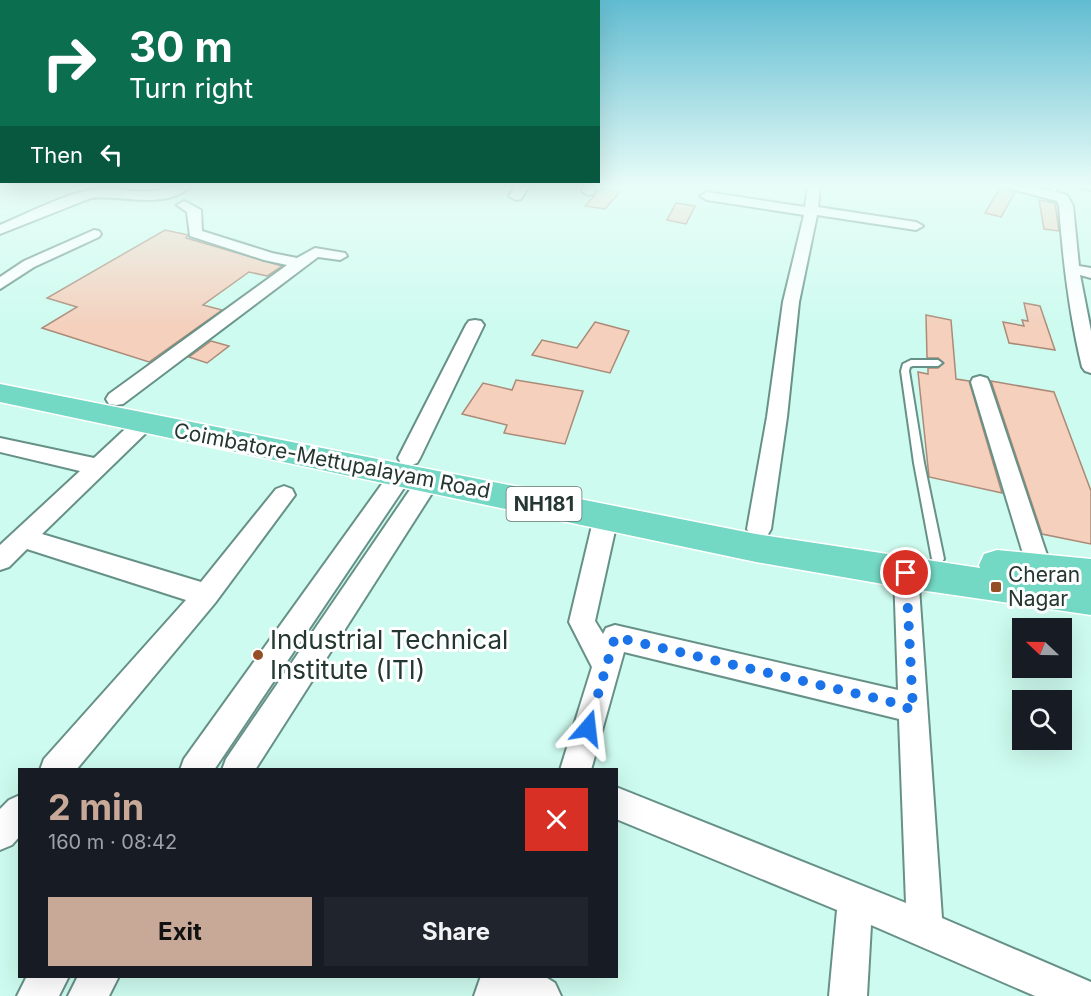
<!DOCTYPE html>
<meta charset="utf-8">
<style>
body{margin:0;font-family:Inter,sans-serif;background:#20242c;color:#f1f3f6;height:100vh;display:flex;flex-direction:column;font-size:22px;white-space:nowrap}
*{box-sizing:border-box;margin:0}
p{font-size:20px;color:#9ea1a6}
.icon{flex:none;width:33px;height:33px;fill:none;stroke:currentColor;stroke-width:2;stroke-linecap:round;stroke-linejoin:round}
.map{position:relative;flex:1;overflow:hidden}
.drawer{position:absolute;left:18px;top:768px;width:600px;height:210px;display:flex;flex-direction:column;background:#171b24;border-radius:0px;box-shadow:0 6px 24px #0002}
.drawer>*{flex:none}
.top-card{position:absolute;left:0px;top:0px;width:600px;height:183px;box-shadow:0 6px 24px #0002;background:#0b6e4f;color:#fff;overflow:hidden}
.needle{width:39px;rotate:292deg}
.buttons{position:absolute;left:1012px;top:618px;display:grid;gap:12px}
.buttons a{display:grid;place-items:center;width:60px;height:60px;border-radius:0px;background:#171b24;box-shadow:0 6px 24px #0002;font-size:30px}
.pin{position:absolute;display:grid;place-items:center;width:51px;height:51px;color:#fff;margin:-26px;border:3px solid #fff;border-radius:50%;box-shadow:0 2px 6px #0007}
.me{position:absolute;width:66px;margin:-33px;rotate:17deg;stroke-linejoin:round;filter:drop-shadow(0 0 4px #0008)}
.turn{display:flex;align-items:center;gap:21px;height:126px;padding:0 30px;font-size:27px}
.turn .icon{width:78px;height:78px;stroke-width:2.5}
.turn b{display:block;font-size:42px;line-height:51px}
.then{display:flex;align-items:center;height:57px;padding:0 30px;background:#0003;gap:12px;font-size:22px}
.round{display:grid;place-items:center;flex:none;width:63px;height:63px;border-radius:0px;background:#20242c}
.headline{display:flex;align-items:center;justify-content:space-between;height:102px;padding:0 30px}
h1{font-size:36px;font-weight:700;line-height:45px;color:#c8a998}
.primary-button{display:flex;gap:12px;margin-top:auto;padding:12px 30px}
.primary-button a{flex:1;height:69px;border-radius:0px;background:#c8a998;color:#111;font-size:24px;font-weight:700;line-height:69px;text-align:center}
.primary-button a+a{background:#20242c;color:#f1f3f6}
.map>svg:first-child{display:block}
.building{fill:#f4d0bd;stroke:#ab8a78;stroke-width:1.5}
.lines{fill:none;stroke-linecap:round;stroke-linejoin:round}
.service-casing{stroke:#679187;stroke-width:4}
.minor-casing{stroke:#679187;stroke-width:4}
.trunk-casing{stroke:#fff;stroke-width:3}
.service{fill:#fff;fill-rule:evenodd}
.minor{fill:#fff;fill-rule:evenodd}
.trunk{fill:#73d8c4;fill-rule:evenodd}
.route{stroke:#1a73e8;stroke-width:10;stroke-dasharray:0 18}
.poi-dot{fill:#954f26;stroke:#fff;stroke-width:2}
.labels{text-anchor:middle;stroke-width:6;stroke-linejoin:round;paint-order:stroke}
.shield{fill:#fff;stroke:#667370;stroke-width:1.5}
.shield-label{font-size:20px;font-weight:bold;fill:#253732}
.street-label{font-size:21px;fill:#253732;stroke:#fff}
.poi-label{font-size:21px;fill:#253732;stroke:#fff;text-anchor:start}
.near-poi-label{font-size:26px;fill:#253732;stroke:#fff;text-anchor:start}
</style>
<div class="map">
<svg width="1091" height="996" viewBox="0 0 1091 996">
<rect width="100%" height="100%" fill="#cefbef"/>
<g class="building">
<polygon points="1000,188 1015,192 1001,217 985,213"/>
<polygon points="600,189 620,192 605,209 585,206"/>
<polygon points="1039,200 1055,203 1059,231 1044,229"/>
<polygon points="676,203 695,206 686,224 667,220"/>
<polygon points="165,230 188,235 186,238 282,266 267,276 249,272 203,305 222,310 149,362 42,328 77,307 47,298"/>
<polygon points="1024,303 1040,306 1055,350 1009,343 1003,322 1024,326 1022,320 1028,321"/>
<polygon points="926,315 951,320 956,379 969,381 1002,493 929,477 918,372 928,374 928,368 938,368 944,363 938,358 927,358"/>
<polygon points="595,322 629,331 610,373 532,355 542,340 577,348"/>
<polygon points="211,341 229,346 207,363 189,357"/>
<polygon points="516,380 583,391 565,444 504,433 507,425 462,414 483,383 512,390"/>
<polygon points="991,381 1054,392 1091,491 1091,544 1042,534"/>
</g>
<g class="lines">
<defs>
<g id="service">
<polygon points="1052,186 1058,186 1055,194 1052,196 1049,194"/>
<polygon points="1076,186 1091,186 1091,190"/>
<polygon points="911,360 938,360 942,363 938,366 913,366 910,367 909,371 924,463 944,559 942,562 938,564 934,562 932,559 914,463 901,371 903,364"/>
</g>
<g id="minor">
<path d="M173,186h18c-27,25 -69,8 -100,12l-91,36v-9c24,-10 67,-32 91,-35 29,-4 55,8 82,-4z"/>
<polygon points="516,186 529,186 521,199 516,200 509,196"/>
<polygon points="584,186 596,186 593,194 588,195 582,191"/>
<polygon points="808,186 820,186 818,207 916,222 923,226 916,230 817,215 799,302 787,417 771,529 767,536 759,538 751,536 747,529 767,417 783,302 804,215 707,200 700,196 707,192 805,207"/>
<path d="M1009,186h22l36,9 6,11 6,60 12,2v10l-11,-3 11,56v42l-6,-2 -3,-4c-13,-54 -19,-106 -23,-161l-2,-5 -46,-12z"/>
<polygon points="184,201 201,210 202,231 272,253 297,258 315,248 345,253 347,256 340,260 318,257 123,404 116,405 109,404 106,399 109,394 287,265 264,260 190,236 187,212 177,205"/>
<polygon points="94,230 99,231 101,234 99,237 34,267 0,289 0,277 24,261"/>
<polygon points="475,320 481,321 484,325 420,458 417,463 409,466 401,463 398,458 466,325 469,321"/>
<polygon points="980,376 987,378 989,382 1052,570 1049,577 1040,580 1031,577 1028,570 971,382 973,378"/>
<polygon points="144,416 151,418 154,423 151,428 42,534 201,582 276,489 284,486 292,489 295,495 215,603 76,770 40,770 44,759 186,600 27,549 9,567 0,570 0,545 80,471 0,452 0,438 94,458 137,418"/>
<polygon points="400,468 408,470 411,476 408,482 214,770 180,770 184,759 392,470"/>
<polygon points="428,473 436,475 439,481 436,487 255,770 222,770 226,759 420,475"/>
<polygon points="606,508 614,511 618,517 595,621 603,634 606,628 615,625 898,690 894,573 897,566 906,562 915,566 918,573 942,918 1091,982 1091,996 1035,996 871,925 867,996 829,996 837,910 616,819 616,787 906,903 899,719 624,652 591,770 560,770 592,667 569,622 594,517 598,511"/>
<polygon points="20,795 20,836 12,845 0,850 0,809 9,800"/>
<polygon points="27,976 69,976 59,996 17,996"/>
<polygon points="78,976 119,976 109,996 68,996"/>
<polygon points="481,976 544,976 555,983 561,996 474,996"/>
</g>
<polygon id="trunk" points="0,384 756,534 980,568 979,565 984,554 997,550 1091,559 1091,615 906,588 756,562 0,402"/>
</defs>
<use href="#service" class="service-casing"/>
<use href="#minor" class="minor-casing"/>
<use href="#trunk" class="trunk-casing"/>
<use href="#service" class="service"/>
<use href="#minor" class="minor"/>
<use href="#trunk" class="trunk"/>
</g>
<linearGradient id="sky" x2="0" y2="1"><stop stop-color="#61bcd1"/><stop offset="0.57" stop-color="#e9fdf8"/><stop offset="1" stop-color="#e9fdf8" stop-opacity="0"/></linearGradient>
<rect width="1091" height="326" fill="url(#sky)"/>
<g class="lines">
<polyline class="route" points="588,728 615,637 888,701 913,710 906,573"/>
</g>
<g class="poi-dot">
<rect x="990" y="581" width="12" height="12" rx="3"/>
<circle cx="258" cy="655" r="6"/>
</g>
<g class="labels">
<rect class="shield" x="506.5" y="487" width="75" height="34" rx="4.5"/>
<g class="shield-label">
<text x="544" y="511">NH181</text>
</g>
<g class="street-label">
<text transform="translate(332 461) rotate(11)" y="7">Coimbatore-Mettupalayam Road</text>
</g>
<g class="poi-label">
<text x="1008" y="582">Cheran<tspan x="1008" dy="24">Nagar</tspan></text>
</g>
<g class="near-poi-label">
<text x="270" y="649">Industrial Technical<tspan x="270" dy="30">Institute (ITI)</tspan></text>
</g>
</g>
</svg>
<div class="buttons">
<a><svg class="needle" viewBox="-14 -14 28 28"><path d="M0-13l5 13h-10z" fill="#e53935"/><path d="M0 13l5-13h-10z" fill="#9ea1a6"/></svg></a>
<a><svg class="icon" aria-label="search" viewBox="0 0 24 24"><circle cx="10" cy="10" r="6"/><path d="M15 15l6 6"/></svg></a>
</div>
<div class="pin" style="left:906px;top:573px;background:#d93025"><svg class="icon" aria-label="arrive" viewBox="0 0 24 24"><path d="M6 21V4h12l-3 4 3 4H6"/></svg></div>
<svg class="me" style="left:588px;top:728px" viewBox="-20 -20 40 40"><path d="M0-17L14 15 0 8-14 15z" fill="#1a73e8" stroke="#fff" stroke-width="4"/></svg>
<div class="top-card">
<div class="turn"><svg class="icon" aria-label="right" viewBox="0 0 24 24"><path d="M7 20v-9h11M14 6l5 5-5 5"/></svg><div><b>30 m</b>Turn right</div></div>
<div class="then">Then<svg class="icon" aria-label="left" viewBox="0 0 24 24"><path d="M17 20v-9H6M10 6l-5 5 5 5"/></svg></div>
</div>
<section class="drawer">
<div class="headline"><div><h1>2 min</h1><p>160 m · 08:42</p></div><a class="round" style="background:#d93025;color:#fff"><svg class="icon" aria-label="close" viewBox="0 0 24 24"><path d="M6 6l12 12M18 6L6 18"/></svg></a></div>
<div class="primary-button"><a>Exit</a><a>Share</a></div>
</section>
</div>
